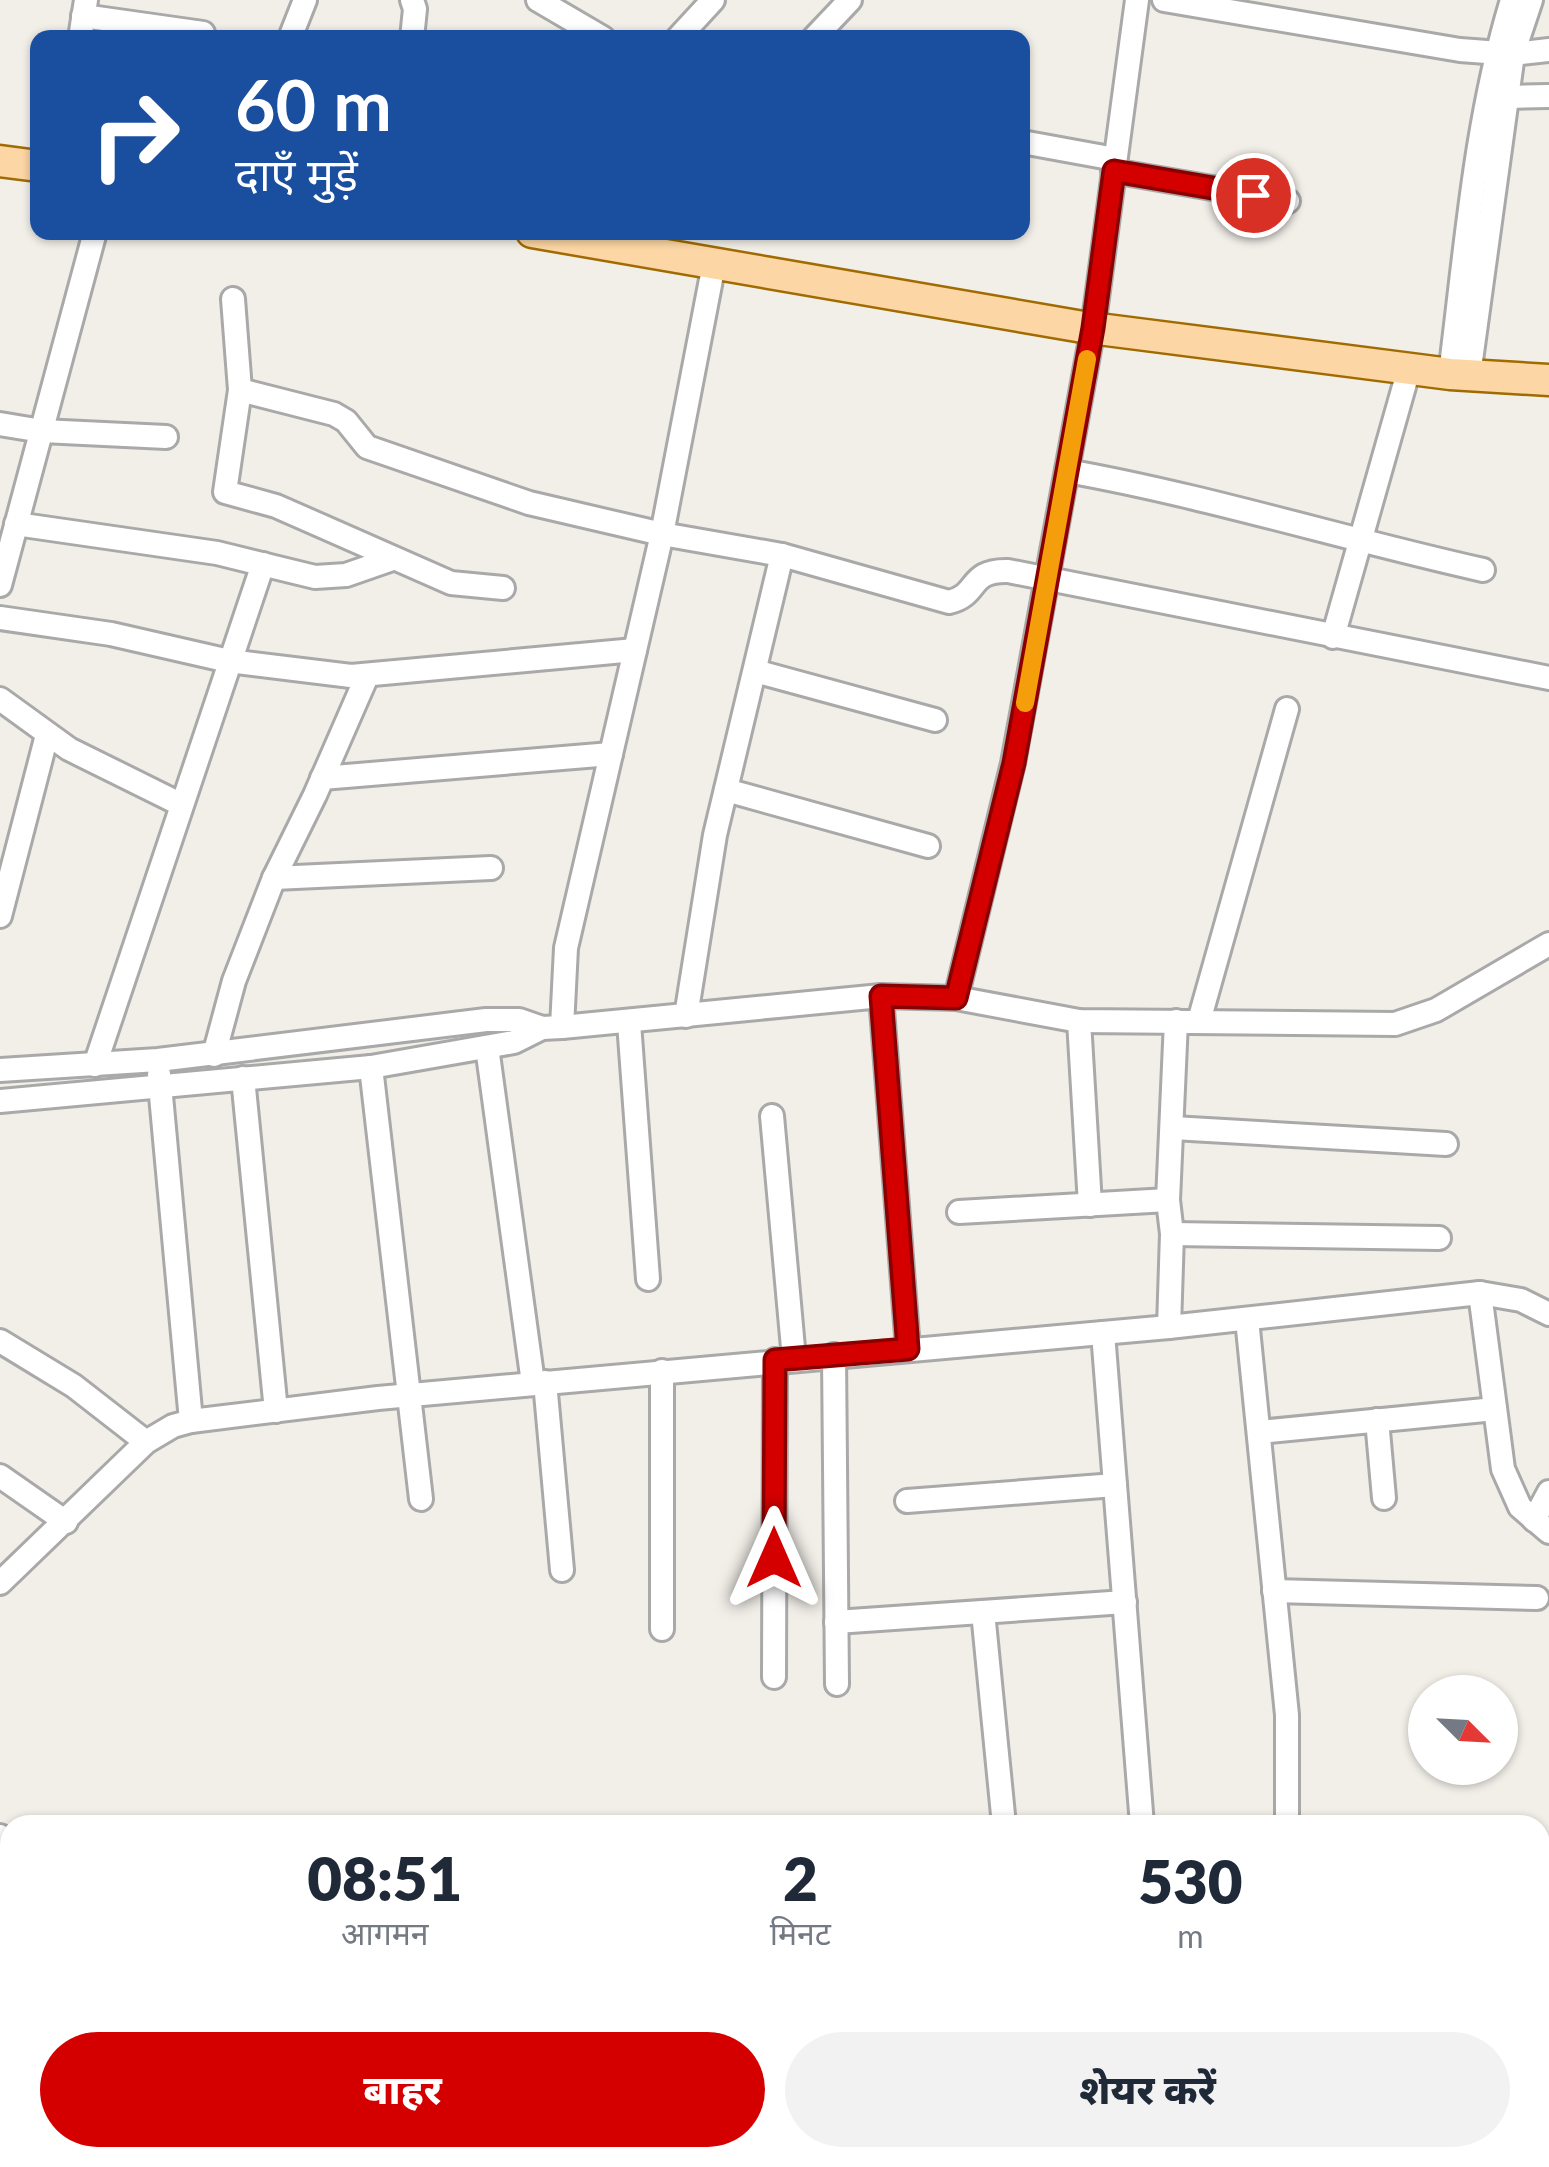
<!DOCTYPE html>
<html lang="hi">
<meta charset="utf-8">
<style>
body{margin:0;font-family:Lato,"Noto Sans Devanagari",sans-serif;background:#f2f2f3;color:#1f2937;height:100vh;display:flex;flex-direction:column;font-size:38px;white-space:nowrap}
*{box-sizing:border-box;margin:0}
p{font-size:32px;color:#747a83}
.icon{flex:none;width:55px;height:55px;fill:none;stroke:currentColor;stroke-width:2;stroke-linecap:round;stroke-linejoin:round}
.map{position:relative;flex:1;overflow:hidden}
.side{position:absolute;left:0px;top:1815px;width:1550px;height:352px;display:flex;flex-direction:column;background:#fff;border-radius:30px 30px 0 0;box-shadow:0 2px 8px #0004}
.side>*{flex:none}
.guide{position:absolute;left:30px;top:30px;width:1000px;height:210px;border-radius:20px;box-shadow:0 2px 8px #0004;background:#1a4fa0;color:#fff;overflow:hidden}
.needle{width:65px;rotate:114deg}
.tools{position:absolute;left:1408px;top:1675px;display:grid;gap:20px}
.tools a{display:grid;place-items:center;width:110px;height:110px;border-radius:50%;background:#fff;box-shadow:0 2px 8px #0004;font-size:50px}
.pin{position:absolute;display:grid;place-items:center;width:85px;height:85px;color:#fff;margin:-42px;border:5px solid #fff;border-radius:50%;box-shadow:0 2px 10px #0007}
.me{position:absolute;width:110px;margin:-55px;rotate:0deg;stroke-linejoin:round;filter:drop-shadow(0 0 8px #0008)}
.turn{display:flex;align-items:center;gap:35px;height:210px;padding:0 40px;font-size:45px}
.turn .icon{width:130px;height:130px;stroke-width:2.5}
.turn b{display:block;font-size:70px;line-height:85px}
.eta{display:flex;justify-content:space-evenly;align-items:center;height:170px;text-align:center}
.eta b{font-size:60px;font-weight:800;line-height:70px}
.cta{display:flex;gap:20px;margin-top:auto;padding:20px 40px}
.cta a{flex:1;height:115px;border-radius:60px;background:#d40000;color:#fff;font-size:40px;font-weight:800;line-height:115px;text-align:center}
.cta a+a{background:#f2f2f3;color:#1f2937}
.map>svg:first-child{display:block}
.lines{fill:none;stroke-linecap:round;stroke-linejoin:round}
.minor-casing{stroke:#a9a9a9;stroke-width:28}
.major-casing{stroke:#a06b00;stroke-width:35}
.minor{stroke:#fff;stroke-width:22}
.major{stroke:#fcd6a4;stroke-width:30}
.route-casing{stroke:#8a0000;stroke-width:25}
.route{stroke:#d40000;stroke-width:18}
.slow{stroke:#f59e0b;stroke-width:18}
</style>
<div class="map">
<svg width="1549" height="2167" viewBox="0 0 1549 2167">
<rect width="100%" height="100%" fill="#f2efe9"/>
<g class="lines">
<defs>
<g id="minor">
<polyline points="412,0 415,9 412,38"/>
<polyline points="538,0 603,38"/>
<polyline points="1164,0 1460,50 1513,54 1549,50"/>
<polyline points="83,16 203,33"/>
<polyline points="80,38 86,0"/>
<polyline points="290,38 305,0"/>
<polyline points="678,38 713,0"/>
<polyline points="814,38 850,0"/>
<polyline points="1507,97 1549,96"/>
<polyline points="1022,142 1115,159"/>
<polyline points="1113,171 1288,201"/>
<polyline points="233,299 240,390 225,492 276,506 451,583 503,588"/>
<path d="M1450,374c16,-125 25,-253 62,-374"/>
<polyline points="1469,375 1513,54 1531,0"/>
<path d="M240,390l94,24 12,7 21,26 162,56 133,31 120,21 167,47c31,-7 18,-32 59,-31l541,107"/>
<polyline points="0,424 42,431 166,437"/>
<path d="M1067,471c140,25 277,68 416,99"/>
<polyline points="16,524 217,553 315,577 346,575 392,559"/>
<polyline points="0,585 95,232"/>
<polyline points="0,618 111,634 229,661 351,676 635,650"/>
<polyline points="1333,637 1409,369"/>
<polyline points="755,671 935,720"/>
<polyline points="0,699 69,749 180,804"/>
<polyline points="322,778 611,754"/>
<polyline points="726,790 928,846"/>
<polyline points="274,878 491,868"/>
<polyline points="0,916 47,735"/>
<polyline points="881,996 908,1349"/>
<polyline points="956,998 1013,763 1093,328 1137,0"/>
<polyline points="686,1016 715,835 782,555"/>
<polyline points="1079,1021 1090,1205"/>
<polyline points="1199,1021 1287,709"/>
<polyline points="629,1023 648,1279"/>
<polyline points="562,1027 566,948 662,534 714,264"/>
<polyline points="487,1047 533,1383"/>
<polyline points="214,1055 234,981 274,878 315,795 367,676"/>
<polyline points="95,1065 263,564"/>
<polyline points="371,1067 421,1499"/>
<polyline points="0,1070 158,1060 486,1020 519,1020 542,1028 562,1027 881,996 956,998 1079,1021 1395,1024 1436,1010 1549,944"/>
<polyline points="159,1074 191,1421"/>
<polyline points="243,1078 276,1411"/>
<polyline points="0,1101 371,1067 514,1042 542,1028"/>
<polyline points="772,1116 794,1359"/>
<polyline points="1173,1128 1446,1144"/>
<polyline points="959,1212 1168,1200"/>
<polyline points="1172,1234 1439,1238"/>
<polyline points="1480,1293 1503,1469 1520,1507 1549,1532"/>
<polyline points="1247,1319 1287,1715 1287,1825"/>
<polyline points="1169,1327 1172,1234 1168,1200 1176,1021"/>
<polyline points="1103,1333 1142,1825"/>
<polyline points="0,1341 74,1386 146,1442"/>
<polyline points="834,1355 837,1684"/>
<polyline points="545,1382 562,1570"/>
<polyline points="1377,1420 1384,1498"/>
<polyline points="1259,1432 1495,1409"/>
<polyline points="0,1476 66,1522"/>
<polyline points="907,1501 1115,1485"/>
<polyline points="1534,1520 1549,1492"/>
<polyline points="0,1583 146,1442 173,1426 191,1421 378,1398 1169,1327 1480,1293 1521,1300 1549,1314"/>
<polyline points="1274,1591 1537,1598"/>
<polyline points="983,1612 1004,1825"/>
<polyline points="836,1622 1125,1602"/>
<polyline points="662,1629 662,1371"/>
<polyline points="774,1677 775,1360"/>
<polyline points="0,1836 10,1841"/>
<polyline points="0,1905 10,1887"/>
<polyline points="1540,1919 1549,1923"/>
<polyline points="1540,2020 1549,2024"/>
<polyline points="1227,2158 1245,2167"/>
<polyline points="190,2167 191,2158"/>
<polyline points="1031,2167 1036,2158"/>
<polyline points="1190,2167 1195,2158"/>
<polyline points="1349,2167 1354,2158"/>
<polyline points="1490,2167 1495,2158"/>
</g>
<g id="major">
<polyline points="0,161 38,166"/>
<polyline points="532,232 1083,327 1450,374 1549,380"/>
</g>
</defs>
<use href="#minor" class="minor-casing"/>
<use href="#major" class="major-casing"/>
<use href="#minor" class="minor"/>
<use href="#major" class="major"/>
</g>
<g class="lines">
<defs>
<polyline id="route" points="774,1558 775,1360 908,1349 881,996 956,998 1014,763 1093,328 1114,171 1253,195"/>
</defs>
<use href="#route" class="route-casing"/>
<use href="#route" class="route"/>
<polyline class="slow" points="1025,703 1087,359"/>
</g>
</svg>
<div class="tools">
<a><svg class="needle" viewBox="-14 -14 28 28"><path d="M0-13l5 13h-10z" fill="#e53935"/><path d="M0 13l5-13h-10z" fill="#747a83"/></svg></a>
</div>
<div class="pin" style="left:1253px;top:195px;background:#d93025"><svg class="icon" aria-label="arrive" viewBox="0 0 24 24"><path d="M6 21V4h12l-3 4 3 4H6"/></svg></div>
<svg class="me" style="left:774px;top:1558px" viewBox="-20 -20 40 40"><path d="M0-17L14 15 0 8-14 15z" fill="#d40000" stroke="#fff" stroke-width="4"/></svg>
<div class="guide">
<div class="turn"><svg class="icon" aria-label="right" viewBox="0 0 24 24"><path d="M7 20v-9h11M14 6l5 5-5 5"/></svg><div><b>60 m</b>दाएँ मुड़ें</div></div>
</div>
<section class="side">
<div class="eta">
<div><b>08:51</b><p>आगमन</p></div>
<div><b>2</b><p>मिनट</p></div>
<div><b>530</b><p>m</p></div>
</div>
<div class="cta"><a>बाहर</a><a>शेयर करें</a></div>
</section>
</div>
